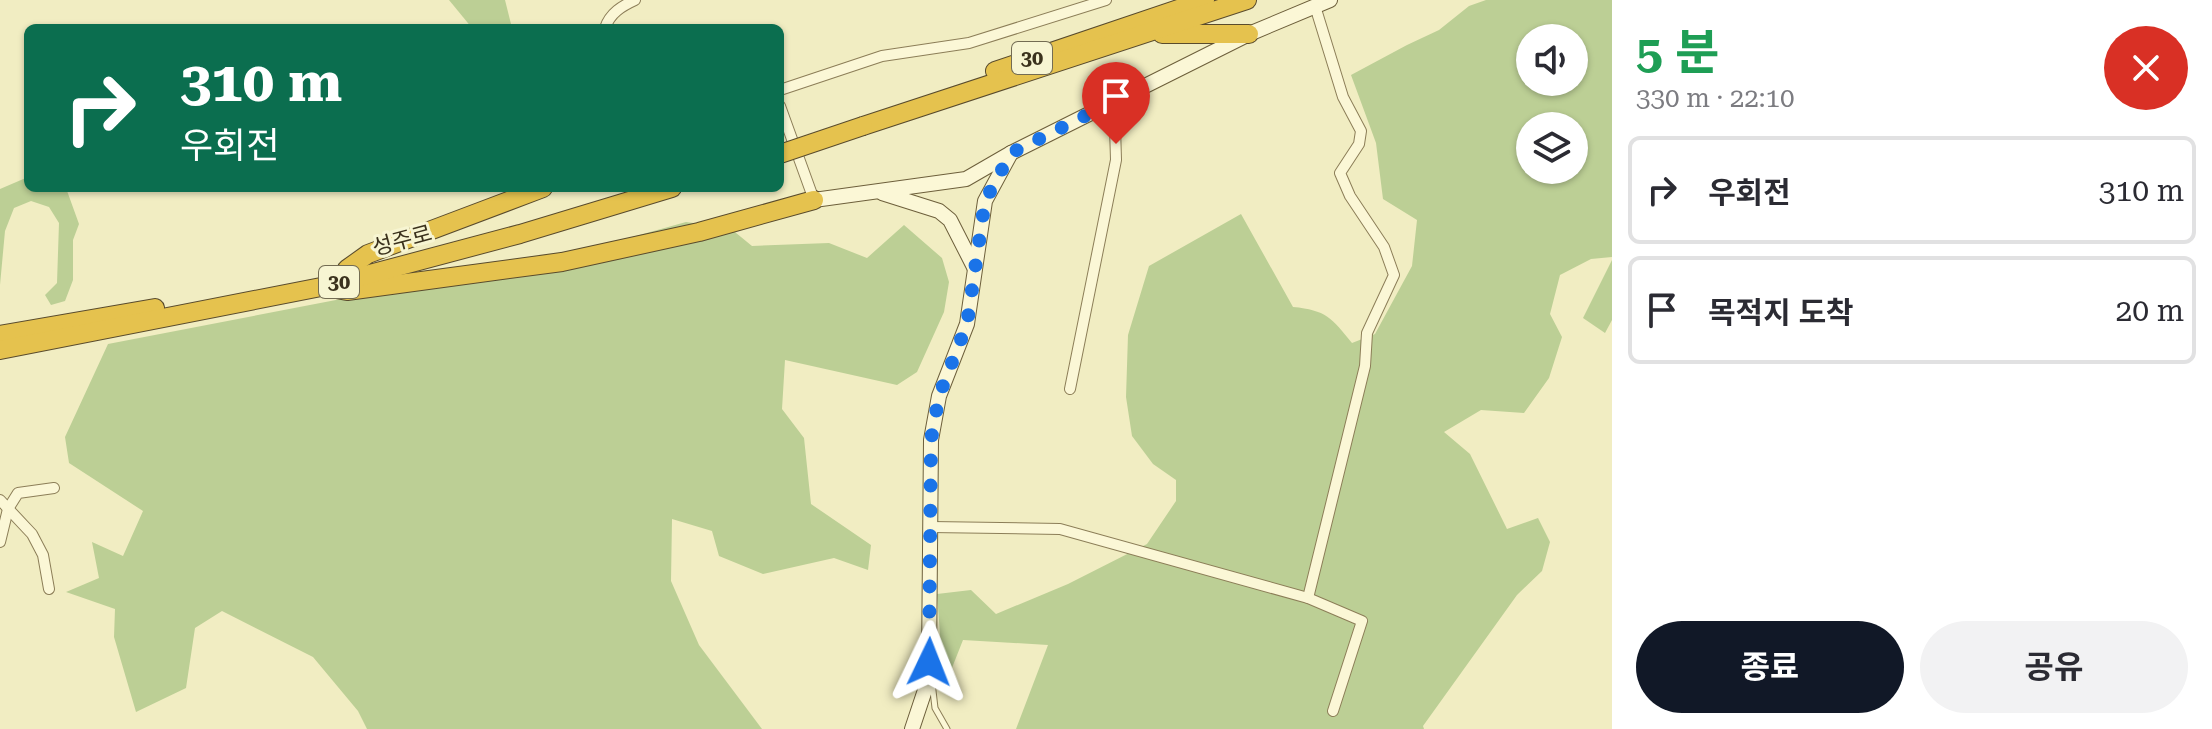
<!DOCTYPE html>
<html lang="ko">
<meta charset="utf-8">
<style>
body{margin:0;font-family:"Roboto Serif","Noto Sans KR",serif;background:#f2f2f3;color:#2b2b33;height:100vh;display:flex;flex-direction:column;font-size:30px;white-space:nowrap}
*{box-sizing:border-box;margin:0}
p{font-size:26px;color:#7c7c81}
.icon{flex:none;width:44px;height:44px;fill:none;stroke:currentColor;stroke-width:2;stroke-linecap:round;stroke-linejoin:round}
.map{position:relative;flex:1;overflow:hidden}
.details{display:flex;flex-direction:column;background:#fff;width:600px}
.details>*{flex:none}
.top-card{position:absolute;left:24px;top:24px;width:760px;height:168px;border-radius:12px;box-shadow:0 2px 6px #0004;background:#0b6e4f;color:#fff;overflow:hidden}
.buttons{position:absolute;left:1516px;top:24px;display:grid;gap:16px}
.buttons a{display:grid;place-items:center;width:72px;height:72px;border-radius:50%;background:#fff;box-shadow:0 2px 6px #0004;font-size:40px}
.pin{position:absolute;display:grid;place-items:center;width:68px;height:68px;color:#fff;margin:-82px -34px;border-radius:50% 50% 50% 0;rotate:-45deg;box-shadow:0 0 8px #0007}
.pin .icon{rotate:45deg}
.me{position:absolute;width:88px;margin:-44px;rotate:2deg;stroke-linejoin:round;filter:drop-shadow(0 0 6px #0008)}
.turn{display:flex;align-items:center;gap:28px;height:168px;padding:0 24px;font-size:36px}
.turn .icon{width:104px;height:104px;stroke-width:2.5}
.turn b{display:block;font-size:56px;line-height:68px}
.round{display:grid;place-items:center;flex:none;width:84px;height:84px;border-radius:42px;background:#f2f2f3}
.head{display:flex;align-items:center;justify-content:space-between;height:136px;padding:0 24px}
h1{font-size:48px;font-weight:700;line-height:60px;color:#1e9e55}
.primary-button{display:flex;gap:16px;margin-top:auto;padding:16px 24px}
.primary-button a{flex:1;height:92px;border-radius:48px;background:#111827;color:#fff;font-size:32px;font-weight:700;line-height:92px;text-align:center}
.primary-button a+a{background:#f2f2f3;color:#2b2b33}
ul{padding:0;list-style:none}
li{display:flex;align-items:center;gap:24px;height:108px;margin:0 16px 12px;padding:0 8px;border:4px solid #e1e1e2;border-radius:12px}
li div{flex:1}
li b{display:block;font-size:30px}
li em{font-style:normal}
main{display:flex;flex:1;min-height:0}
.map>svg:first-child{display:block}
.green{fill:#bccf95;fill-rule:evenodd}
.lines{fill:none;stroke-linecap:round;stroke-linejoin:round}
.lane-casing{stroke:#8c7e58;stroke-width:7}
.street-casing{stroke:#8c7e58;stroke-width:12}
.secondary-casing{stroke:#6d5f3b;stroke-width:16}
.highway-casing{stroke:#594b2d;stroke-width:20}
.lane{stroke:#fbf7d6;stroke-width:5}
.street{stroke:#fbf7d6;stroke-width:10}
.secondary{stroke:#fbf7d6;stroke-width:14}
.highway{stroke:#e5c24e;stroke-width:18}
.highway-bridge-casing{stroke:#594b2d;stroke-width:20;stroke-linecap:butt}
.highway-bridge{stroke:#e5c24e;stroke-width:18}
.route{stroke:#1a73e8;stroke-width:14;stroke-dasharray:0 25.2}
.labels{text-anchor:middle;stroke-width:6;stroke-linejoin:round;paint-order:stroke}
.shield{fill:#f7f5d2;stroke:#736c53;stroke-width:2}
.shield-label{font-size:20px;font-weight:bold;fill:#3b321d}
.street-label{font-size:22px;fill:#3b321d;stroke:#f7f5d2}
</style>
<main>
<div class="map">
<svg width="1612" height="729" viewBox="0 0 1612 729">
<rect width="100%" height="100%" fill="#f1edc2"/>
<g class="green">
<polygon points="449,0 505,0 512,28 472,28"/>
<path d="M1486,0h126v257l-21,2 -31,16 -10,39 12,23 -13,41 -25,35 -43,-3 -37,22 26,22 37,75 31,-11 12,24 -8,29 -25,24 -94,131 1,3h-408l32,-84 -85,-5 -19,48 -7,-94 34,-4 25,24 72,-30 79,-40 29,-43v-21l-23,-16 -21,-28 -6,-39 2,-62 21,-69 92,-52 52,93c33,3 39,11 59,36l23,-9 37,-68 5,-46 -34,-21 -7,-56 -25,-68 56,-30 32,-15 30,-24zM1530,38h44v44h-44zM1530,126h44v44h-44z"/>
<polygon points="28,177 28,188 66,188 79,224 73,240 73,280 65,301 51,305 45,295 57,283 59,223 49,207 31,201 14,208 5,231 0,285 0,189"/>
<polygon points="686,222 730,228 752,246 829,243 867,258 904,225 942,258 949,282 944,312 917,372 897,385 785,360 782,409 804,438 811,504 871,545 868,570 834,558 763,574 719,556 712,531 672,519 671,581 699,645 762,729 367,729 358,711 313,657 222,611 195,628 186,688 136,712 114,637 115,609 66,592 99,578 92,542 123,556 143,511 69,463 65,437 108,344 564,256"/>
<polygon points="1612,260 1612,320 1605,333 1583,318"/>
</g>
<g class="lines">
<defs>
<polyline id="lane" points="932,682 935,708 947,729"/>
<g id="street">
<path d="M605,28c5,-15 17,-22 30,-28"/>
<polyline points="780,90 882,56 969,43 1106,0"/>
<polyline points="780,106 814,200"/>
<polyline points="1070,389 1116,160 1115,127 1107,105"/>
<polyline points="0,500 32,534 43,555 49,589"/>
<polyline points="931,527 1060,529 1308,598 1362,621 1333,711"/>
<polyline points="0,542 8,509 18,493 54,488"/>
<polyline points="1308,598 1365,366 1367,333 1394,275 1384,247 1350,196 1340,173 1359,144 1361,131 1343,97 1315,6"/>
</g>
<g id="secondary">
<polyline points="882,193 939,211 950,220 974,267"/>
<polyline points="814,200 966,179 1011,153 1249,34 1330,0"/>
<polyline points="912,729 925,690 929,662 931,440 939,396 967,324 985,201 1011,153"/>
</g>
<g id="highway">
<polyline points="1162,34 1249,34"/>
<polyline points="995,71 1205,0"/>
<polyline points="863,126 1247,0"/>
<polyline points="347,269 368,254 543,188"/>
<polyline points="336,289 347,291 562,262 699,232 814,200"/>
<polyline points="0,335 155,308"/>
<polyline points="0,350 321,287 520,234 672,188"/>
</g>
</defs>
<use href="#lane" class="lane-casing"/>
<use href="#street" class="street-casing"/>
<use href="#secondary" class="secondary-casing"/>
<use href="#highway" class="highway-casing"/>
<use href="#lane" class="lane"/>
<use href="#street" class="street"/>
<use href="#secondary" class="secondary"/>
<use href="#highway" class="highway"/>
<defs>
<polyline id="highway-bridge" points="780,154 863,126"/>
</defs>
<use href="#highway-bridge" class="highway-bridge-casing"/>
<use href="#highway-bridge" class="highway-bridge"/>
</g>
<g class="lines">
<polyline class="route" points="929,662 931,440 939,396 967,324 985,201 1011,153 1107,105 1115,127 1116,144"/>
</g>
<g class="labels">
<g class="shield">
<rect x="1012" y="42" width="40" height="32" rx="6"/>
<rect x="319" y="266" width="40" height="32" rx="6"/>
</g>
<g class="shield-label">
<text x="1032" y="65">30</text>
<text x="339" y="289">30</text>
</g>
<g class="street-label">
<text transform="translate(402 240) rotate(-15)" y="8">성주로</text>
</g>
</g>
</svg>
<div class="buttons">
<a><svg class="icon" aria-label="sound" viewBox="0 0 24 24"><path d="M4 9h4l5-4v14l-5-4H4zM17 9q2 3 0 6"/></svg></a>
<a><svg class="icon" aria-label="layers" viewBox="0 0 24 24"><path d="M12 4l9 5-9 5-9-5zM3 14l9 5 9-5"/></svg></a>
</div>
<div class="pin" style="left:1116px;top:144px;background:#d93025"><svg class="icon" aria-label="arrive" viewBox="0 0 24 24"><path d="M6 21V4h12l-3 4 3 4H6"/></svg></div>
<svg class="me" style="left:929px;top:662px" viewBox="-20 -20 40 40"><path d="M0-17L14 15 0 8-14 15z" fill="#1a73e8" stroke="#fff" stroke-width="4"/></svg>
<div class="top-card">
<div class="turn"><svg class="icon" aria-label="right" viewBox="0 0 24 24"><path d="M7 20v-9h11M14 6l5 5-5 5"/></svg><div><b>310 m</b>우회전</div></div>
</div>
</div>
<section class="details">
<div class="head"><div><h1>5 분</h1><p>330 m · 22:10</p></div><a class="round" style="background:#d93025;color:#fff"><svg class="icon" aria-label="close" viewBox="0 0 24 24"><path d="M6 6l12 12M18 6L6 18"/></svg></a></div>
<ul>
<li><svg class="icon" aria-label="right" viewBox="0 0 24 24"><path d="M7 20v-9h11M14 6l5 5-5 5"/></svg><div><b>우회전</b></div><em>310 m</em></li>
<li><svg class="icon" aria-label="arrive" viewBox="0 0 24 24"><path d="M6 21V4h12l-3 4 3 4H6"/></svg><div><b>목적지 도착</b></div><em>20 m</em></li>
</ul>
<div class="primary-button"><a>종료</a><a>공유</a></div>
</section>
</main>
